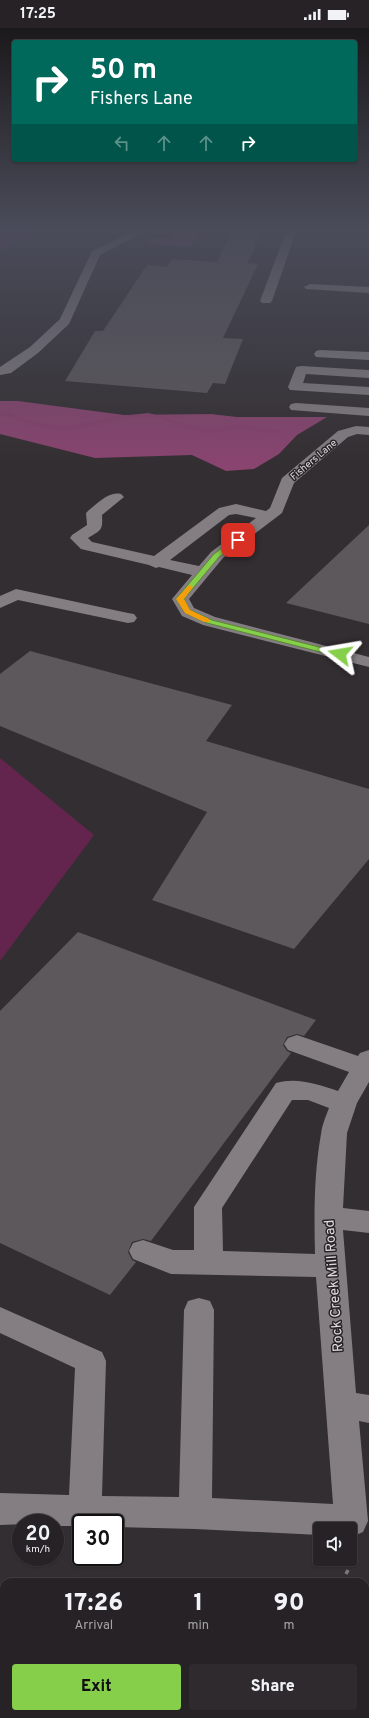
<!DOCTYPE html>
<style>
body{margin:0;font-family:Overpass,sans-serif;background:#2e2a2d;color:#f1f3f6;height:100vh;display:flex;flex-direction:column;font-size:15px;white-space:nowrap}
*{box-sizing:border-box;margin:0}
p{font-size:13px;color:#a4a4a7}
.icon{flex:none;width:22px;height:22px;fill:none;stroke:currentColor;stroke-width:2;stroke-linecap:round;stroke-linejoin:round}
.map{position:relative;flex:1;overflow:hidden}
.sheet{position:absolute;left:0px;top:1550px;width:369px;height:140px;display:flex;flex-direction:column;background:#262225;border-radius:12px 12px 0 0;box-shadow:0 1px 3px #0004,0 0 0 1px #423f42}
.sheet>*{flex:none}
.guide{position:absolute;left:12px;top:12px;width:345px;height:122px;border-radius:4px;box-shadow:0 1px 3px #0004,0 0 0 1px #423f42;background:#00695c;color:#fff;overflow:hidden}
.tools{position:absolute;left:313px;top:1494px;display:grid;gap:8px}
.tools a{display:grid;place-items:center;width:44px;height:44px;border-radius:4px;background:#262225;box-shadow:0 1px 3px #0004,0 0 0 1px #423f42;font-size:20px}
.speed{position:absolute;left:12px;top:1486px;display:flex;gap:8px;font-size:20px;font-weight:700;text-align:center}
.speed>*{display:grid;place-content:center;width:52px;height:52px;border-radius:50%;background:#262225;box-shadow:0 1px 3px #0004,0 0 0 1px #423f42;line-height:1}
.speed small{font-size:10px;font-weight:400}
.speed .limit{border:2px solid #111;border-radius:6px;background:#fff;color:#111}
.pin{position:absolute;display:grid;place-items:center;width:34px;height:34px;color:#fff;margin:-17px;border-radius:8px;box-shadow:0 2px 6px #0006}
.me{position:absolute;width:44px;margin:-22px;rotate:284deg;stroke-linejoin:round;filter:drop-shadow(0 0 3px #0008)}
.turn{display:flex;align-items:center;gap:14px;height:84px;padding:0 12px;font-size:18px}
.turn .icon{width:52px;height:52px;stroke-width:2.5}
.turn b{display:block;font-size:28px;line-height:34px}
.lanes{display:flex;align-items:center;height:38px;padding:0 12px;background:#0003;justify-content:center;gap:20px;direction:ltr}
.lanes .off{opacity:.35}
.eta{display:flex;justify-content:space-evenly;align-items:center;height:68px;text-align:center}
.eta b{font-size:24px;font-weight:800;line-height:28px}
.primary-button{display:flex;gap:8px;margin-top:auto;padding:8px 12px}
.primary-button a{flex:1;height:46px;border-radius:4px;background:#86cf4b;color:#111;font-size:16px;font-weight:800;line-height:46px;text-align:center}
.primary-button a+a{background:#2e2a2d;color:#f1f3f6}
.status{display:flex;justify-content:space-between;align-items:center;height:28px;padding:0 20px;background:#262225;direction:ltr}
.status svg{height:11px;fill:currentColor}
.map>svg:first-child{display:block}
.green{fill:#63254d}
.forest{fill:#89446f}
.water{fill:#87426d}
.lines{fill:none;stroke-linecap:round;stroke-linejoin:round}
.stream{fill:#87426d;fill-rule:evenodd}
.building{fill:#5d585b}
.path{stroke:#7b7679;stroke-width:3.5;stroke-dasharray:4.5 4.5;stroke-linecap:butt}
.minor{fill:#847e82;fill-rule:evenodd}
.route{fill:#86cf4b;stroke:#578731}
.slow{fill:#f59e0b}
.labels{text-anchor:middle;stroke-width:3;stroke-linejoin:round;paint-order:stroke}
.far-street-label{font-size:10px;fill:#e0dcde;stroke:#292427}
.near-street-label{font-size:14px;fill:#e0dcde;stroke:#292427}
</style>
<div class="status"><b>17:25</b><svg viewBox="0 0 49 12"><path d="M0 12V9h3v3zM5 12V6h3v6zM10 12V3h3v9zM15 12V0h3v12zM26 1h20v11H26zM47 4h2v5h-2z"/></svg></div>
<div class="map">
<svg width="369" height="1690" viewBox="0 0 369 1690">
<rect width="100%" height="100%" fill="#332e31"/>
<g class="green">
<polygon points="0,201 45,201 0,221"/>
<polygon points="0,730 94,807 0,933"/>
</g>
<polygon class="forest" points="0,373 18,373 124,387 211,386 237,389 327,389 297,407 279,426 254,441 226,443 192,427 95,430 0,406"/>
<polygon class="water" points="178,203 199,204 190,218 149,216 153,210 173,211"/>
<g class="lines">
<polygon class="stream" points="0,382 27,392 64,400 112,389 148,385 166,389 186,398 210,401 237,397 278,402 281,404 278,406 237,401 210,405 183,400 163,391 148,389 112,393 64,404 23,394 0,386"/>
</g>
<g class="building">
<polygon points="233,201 262,201 248,235 258,236 223,310 243,311 225,356 213,355 207,365 65,353 95,303 103,303 147,237 167,239 172,231 217,234"/>
<polygon points="369,497 369,596 286,575"/>
<polygon points="30,623 232,677 206,713 369,761 369,831 294,921 152,872 207,784 0,698 0,646"/>
<polygon points="78,904 316,992 304,1008 297,1006 287,1009 283,1017 287,1023 291,1025 151,1213 143,1211 132,1214 128,1224 132,1232 136,1234 110,1267 0,1215 0,983"/>
</g>
<g class="lines">
<g class="path">
<polyline points="342,1554 356,1526 355,1523"/>
<polyline points="0,1604 4,1604"/>
<polyline points="297,1686 305,1690"/>
</g>
<g class="minor">
<polygon points="137,201 150,201 100,227 69,296 38,325 11,345 0,347 0,339 30,319 60,291 92,223"/>
<polygon points="287,201 297,201 272,273 270,275 262,275 260,273"/>
<polygon points="310,256 369,259 369,265 306,261 304,259"/>
<polygon points="320,322 369,324 369,332 316,329 314,326 316,323"/>
<polygon points="301,338 369,342 369,350 306,346 303,355 369,359 369,367 290,362 288,359 296,339"/>
<polygon points="296,375 369,380 369,388 291,382 289,379 291,376"/>
<path d="M356,398l13,1v8l-12,-1 -9,3 -54,46 -12,30 -59,45 -34,41 5,9 21,9 154,40v10l-166,-42 -21,-9 -10,-17 20,-24 -33,-8 -3,1 -7,-3 -68,-16 -11,-11 2,-3 15,-10 -1,-12 3,-3c9,-7 20,-19 32,-16l3,3 -22,18c1,16 -1,15 -14,23l4,4 62,14 65,-48 17,-4 30,7 4,-3 12,-30 56,-47zM236,486l20,4 -45,34 -12,14 -29,-6 59,-45z"/>
<polygon points="16,561 128,585 134,586 137,590 134,594 128,595 18,572 0,580 0,568"/>
<path d="M297,1007l61,21 2,-3 9,-3v32l-12,21 -10,30 -4,75 26,3v22l-26,-3 13,163 13,2v28l-10,-2 9,100 -5,11 -12,5 -1,-8h-30v6l-125,-6 -80,-2v-4h-34v3h-26v-3l-55,2v-32l69,2 6,-127 -75,-35v-26l102,45 4,9 -4,135 77,1 5,-187 4,-9 11,-3 11,3 4,9 -2,188 121,6 -17,-227 -145,-3 -38,-15 -4,-8 4,-8 10,-3 30,10h21v-43l82,-124c21,-6 41,1 62,8l11,-19 -61,-22 -4,-6 4,-6zM292,1072h16l21,8c-3,8 -7,17 -8,26 -7,39 -7,80 -6,120l-92,-3 -1,-43z"/>
</g>
</g>
<linearGradient id="sky" x2="0" y2="1"><stop stop-color="#1c191b"/><stop offset="0.46" stop-color="#4a4c5a"/><stop offset="1" stop-color="#4a4c5a" stop-opacity="0"/></linearGradient>
<rect width="369" height="438" fill="url(#sky)"/>
<polygon class="route" points="235,510 241,512 219,529 184,571 190,582 212,592 343,625 343,628 340,629 207,595 185,585 176,571 214,526"/>
<polygon class="slow" points="190,557 193,559 184,571 190,582 209,591 209,594 204,594 185,585 176,571 188,558"/>
<g class="labels">
<g class="far-street-label">
<text transform="translate(313 431) rotate(-40)" y="4">Fishers Lane</text>
</g>
<g class="near-street-label">
<text transform="translate(333 1258) rotate(-94)" y="5">Rock Creek Mill Road</text>
</g>
</g>
</svg>
<div class="tools">
<a><svg class="icon" aria-label="sound" viewBox="0 0 24 24"><path d="M4 9h4l5-4v14l-5-4H4zM17 9q2 3 0 6"/></svg></a>
</div>
<div class="speed"><div>20<small>km/h</small></div><div class="limit">30</div></div>
<div class="pin" style="left:238px;top:512px;background:#d93025"><svg class="icon" aria-label="arrive" viewBox="0 0 24 24"><path d="M6 21V4h12l-3 4 3 4H6"/></svg></div>
<svg class="me" style="left:340px;top:626px" viewBox="-20 -20 40 40"><path d="M0-17L14 15 0 8-14 15z" fill="#86cf4b" stroke="#fff" stroke-width="4"/></svg>
<div class="guide">
<div class="turn"><svg class="icon" aria-label="right" viewBox="0 0 24 24"><path d="M7 20v-9h11M14 6l5 5-5 5"/></svg><div><b>50 m</b>Fishers Lane</div></div>
<div class="lanes"><svg class="icon off" aria-label="left" viewBox="0 0 24 24"><path d="M17 20v-9H6M10 6l-5 5 5 5"/></svg><svg class="icon off" aria-label="ahead" viewBox="0 0 24 24"><path d="M12 20V5M6 11l6-6 6 6"/></svg><svg class="icon off" aria-label="ahead" viewBox="0 0 24 24"><path d="M12 20V5M6 11l6-6 6 6"/></svg><svg class="icon" aria-label="right" viewBox="0 0 24 24"><path d="M7 20v-9h11M14 6l5 5-5 5"/></svg></div>
</div>
<section class="sheet">
<div class="eta">
<div><b>17:26</b><p>Arrival</p></div>
<div><b>1</b><p>min</p></div>
<div><b>90</b><p>m</p></div>
</div>
<div class="primary-button"><a>Exit</a><a>Share</a></div>
</section>
</div>
